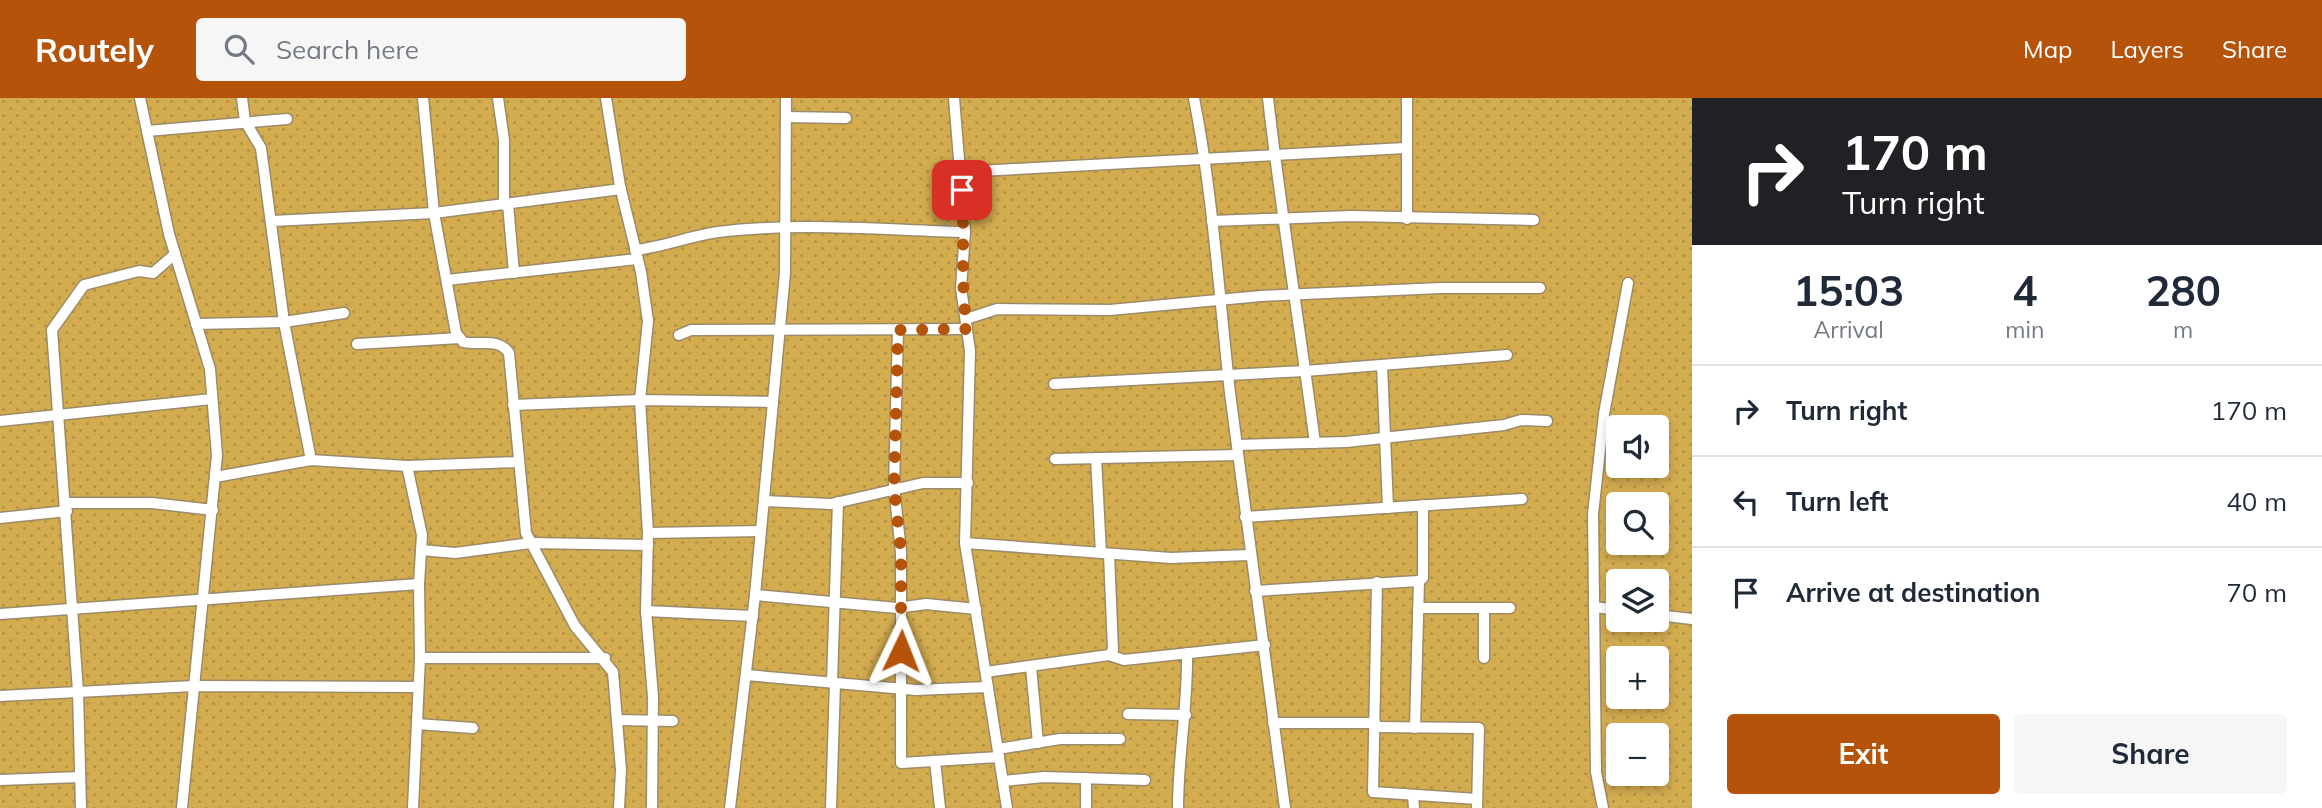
<!DOCTYPE html>
<meta charset="utf-8">
<style>
body{margin:0;font-family:Mulish,sans-serif;background:#f6f6f7;color:#1f2937;height:100vh;display:flex;flex-direction:column;font-size:26px;white-space:nowrap}
*{box-sizing:border-box;margin:0}
p{font-size:23px;color:#747a83}
.icon{flex:none;width:38px;height:38px;fill:none;stroke:currentColor;stroke-width:2;stroke-linecap:round;stroke-linejoin:round}
.map{position:relative;flex:1;overflow:hidden}
.side{display:flex;flex-direction:column;background:#fff;width:630px}
.side>*{flex:none}
.guide{background:#202124;color:#fff;overflow:hidden}
.controls{position:absolute;left:1606px;top:317px;display:grid;gap:14px}
.controls a{display:grid;place-items:center;width:63px;height:63px;border-radius:7px;background:#fff;box-shadow:0 4px 10px #0003;font-size:35px}
.pin{position:absolute;display:grid;place-items:center;width:60px;height:60px;color:#fff;margin:-30px;border-radius:14px;box-shadow:0 4px 10px #0006}
.me{position:absolute;width:77px;margin:-38px;rotate:2deg;stroke-linejoin:round;filter:drop-shadow(0 0 5px #0008)}
.turn{display:flex;align-items:center;gap:24px;height:147px;padding:0 35px;font-size:32px}
.turn .icon{width:91px;height:91px;stroke-width:2.5}
.turn b{display:block;font-size:49px;line-height:60px}
.eta{display:flex;justify-content:space-evenly;align-items:center;height:119px;text-align:center}
.eta b{font-size:42px;font-weight:700;line-height:49px}
.button{display:flex;gap:14px;margin-top:auto;padding:14px 35px}
.button a{flex:1;height:80px;border-radius:7px;background:#b45309;color:#fff;font-size:28px;font-weight:700;line-height:80px;text-align:center}
.button a+a{background:#f6f6f7;color:#1f2937}
ul{padding:0;list-style:none}
li{display:flex;align-items:center;gap:21px;height:91px;padding:0 35px;border-top:2px solid #e0e1e3}
li div{flex:1}
li b{display:block;font-size:26px}
li em{font-style:normal}
header{display:flex;align-items:center;gap:42px;box-sizing:border-box;height:98px;padding:0 35px;background:#b45309;color:#fff}
header strong{font-size:33px}
nav{display:flex;gap:38px;margin-inline-start:auto;font-size:24px}
.search{width:490px;height:63px;background:#f6f6f7;display:flex;align-items:center;gap:18px;box-sizing:border-box;padding:0 24px;border-radius:7px;color:#747a83;font-size:26px}
main{display:flex;flex:1;min-height:0}
.map>svg:first-child{display:block}
.grass{fill:url(#grass-dots);fill-rule:evenodd}
.lines{fill:none;stroke-linecap:round;stroke-linejoin:round}
.street-casing{stroke:#9c8b67;stroke-width:13}
.street{stroke:#fff;stroke-width:10}
.route{stroke:#b45309;stroke-width:12;stroke-dasharray:0 21.6}
</style>
<header>
<strong>Routely</strong>
<div class="search"><svg class="icon" aria-label="search" viewBox="0 0 24 24"><circle cx="10" cy="10" r="6"/><path d="M15 15l6 6"/></svg>Search here</div>
<nav><a>Map</a><a>Layers</a><a>Share</a></nav>
</header>
<main>
<div class="map">
<svg width="1692" height="710" viewBox="0 0 1692 710">
<defs>
<pattern id="grass-dots" width="8" height="8" patternUnits="userSpaceOnUse" patternTransform="scale(1.75)"><rect width="8" height="8" fill="#d4ac50"/><path d="M2 2h.1M6 6h.1" fill="none" stroke="#b59344" stroke-width="1.8" stroke-linecap="round"/></pattern>
</defs>
<rect width="100%" height="100%" fill="#d5c39e"/>
<path class="grass" d="M0,0h1692v710h-1692zM1619,329h38v39h-38zM1619,406h38v38h-38zM1619,483h38v39h-38zM1619,560h38v38h-38zM1619,637h38v39h-38z"/>
<g class="lines">
<defs>
<g id="street">
<polyline points="140,0 169,136 210,271 217,357 182,710"/>
<polyline points="242,0 245,23 261,50 284,224 311,362"/>
<path d="M423,0l11,115 22,120 7,9c17,4 35,-5 46,11l17,180 49,93 38,46 8,98 -2,38"/>
<polyline points="498,0 504,42 504,107"/>
<polyline points="606,0 620,88 641,174 648,223 640,302 648,435 646,513 653,599 652,710"/>
<polyline points="954,0 965,134 961,190 970,253 965,445 1007,710"/>
<path d="M1194,0c19,97 25,197 36,295 17,138 37,276 55,415"/>
<path d="M1268,0c13,115 32,230 47,345"/>
<polyline points="1407,0 1407,121"/>
<polyline points="786,19 846,20"/>
<polyline points="147,33 287,21"/>
<polyline points="960,74 1405,50"/>
<polyline points="508,106 514,175"/>
<polyline points="272,123 434,115 621,91"/>
<polyline points="1212,123 1351,118 1534,122"/>
<path d="M635,152c29,-3 54,-14 83,-18 81,-10 165,-2 247,0"/>
<polyline points="447,182 637,161"/>
<polyline points="966,221 997,211 1110,212 1261,198 1441,190 1540,190"/>
<polyline points="196,226 284,224 344,215"/>
<polyline points="898,232 894,389 901,454 901,665 999,659"/>
<polyline points="679,237 691,232 967,231"/>
<polyline points="357,246 460,240"/>
<polyline points="1382,267 1388,410"/>
<polyline points="1054,286 1305,273 1507,257"/>
<polyline points="513,307 640,302 773,304"/>
<polyline points="0,323 212,301"/>
<polyline points="1237,347 1346,344 1504,327 1521,322 1547,323"/>
<polyline points="1096,360 1101,455"/>
<polyline points="1055,361 1238,357"/>
<polyline points="407,368 519,364"/>
<polyline points="215,379 311,362 407,368 422,437 419,486 420,560 413,710"/>
<polyline points="764,403 831,406 923,385 968,385"/>
<polyline points="66,405 152,405 213,412"/>
<polyline points="1245,419 1522,401"/>
<polyline points="0,420 67,413"/>
<polyline points="648,435 761,433"/>
<polyline points="965,445 1171,460 1249,457"/>
<polyline points="421,452 455,455 531,445 648,447"/>
<polyline points="1377,484 1373,694 1477,701"/>
<polyline points="1255,493 1419,483"/>
<polyline points="755,497 897,510 926,506 976,511"/>
<polyline points="1594,509 1619,512"/>
<polyline points="1418,510 1510,510"/>
<polyline points="646,513 753,518"/>
<polyline points="0,516 419,486"/>
<polyline points="1657,517 1692,521"/>
<polyline points="1109,557 1124,562 1265,547"/>
<polyline points="420,560 605,560"/>
<polyline points="1484,560 1484,511"/>
<polyline points="1031,569 1038,645"/>
<polyline points="986,574 1109,557 1113,552 1109,456"/>
<polyline points="746,577 916,592 988,589"/>
<polyline points="832,584 838,404"/>
<polyline points="0,598 194,588 418,589"/>
<polyline points="1128,616 1186,617"/>
<polyline points="617,622 673,623"/>
<polyline points="1273,625 1375,625"/>
<polyline points="417,626 473,630"/>
<polyline points="1374,629 1479,630 1477,710"/>
<polyline points="1415,630 1419,483 1423,480 1423,407"/>
<polyline points="998,651 1060,641 1120,641"/>
<polyline points="935,663 940,710"/>
<polyline points="0,682 80,679"/>
<polyline points="1003,683 1044,679 1145,682"/>
<polyline points="1413,697 1414,710"/>
<polyline points="81,710 78,593 52,232 84,187 139,173 153,175 175,156"/>
<polyline points="730,710 755,497 785,175 786,0"/>
<polyline points="831,710 835,585"/>
<polyline points="1086,710 1086,680"/>
<path d="M1178,710c0,-52 10,-103 9,-155"/>
<polyline points="1603,710 1596,674 1593,416 1604,316 1628,185"/>
</g>
</defs>
<use href="#street" class="street-casing"/>
<use href="#street" class="street"/>
</g>
<g class="lines">
<path class="route" d="M901,553v-99l-7,-65 4,-157 69,-1c-7,-47 -2,-92 -5,-139"/>
</g>
</svg>
<div class="controls">
<a><svg class="icon" aria-label="sound" viewBox="0 0 24 24"><path d="M4 9h4l5-4v14l-5-4H4zM17 9q2 3 0 6"/></svg></a>
<a><svg class="icon" aria-label="search" viewBox="0 0 24 24"><circle cx="10" cy="10" r="6"/><path d="M15 15l6 6"/></svg></a>
<a><svg class="icon" aria-label="layers" viewBox="0 0 24 24"><path d="M12 4l9 5-9 5-9-5zM3 14l9 5 9-5"/></svg></a>
<a>+</a>
<a>−</a>
</div>
<div class="pin" style="left:962px;top:92px;background:#d93025"><svg class="icon" aria-label="arrive" viewBox="0 0 24 24"><path d="M6 21V4h12l-3 4 3 4H6"/></svg></div>
<svg class="me" style="left:901px;top:553px" viewBox="-20 -20 40 40"><path d="M0-17L14 15 0 8-14 15z" fill="#b45309" stroke="#fff" stroke-width="4"/></svg>
</div>
<section class="side">
<div class="guide">
<div class="turn"><svg class="icon" aria-label="right" viewBox="0 0 24 24"><path d="M7 20v-9h11M14 6l5 5-5 5"/></svg><div><b>170 m</b>Turn right</div></div>
</div>
<div class="eta">
<div><b>15:03</b><p>Arrival</p></div>
<div><b>4</b><p>min</p></div>
<div><b>280</b><p>m</p></div>
</div>
<ul>
<li><svg class="icon" aria-label="right" viewBox="0 0 24 24"><path d="M7 20v-9h11M14 6l5 5-5 5"/></svg><div><b>Turn right</b></div><em>170 m</em></li>
<li><svg class="icon" aria-label="left" viewBox="0 0 24 24"><path d="M17 20v-9H6M10 6l-5 5 5 5"/></svg><div><b>Turn left</b></div><em>40 m</em></li>
<li><svg class="icon" aria-label="arrive" viewBox="0 0 24 24"><path d="M6 21V4h12l-3 4 3 4H6"/></svg><div><b>Arrive at destination</b></div><em>70 m</em></li>
</ul>
<div class="button"><a>Exit</a><a>Share</a></div>
</section>
</main>
